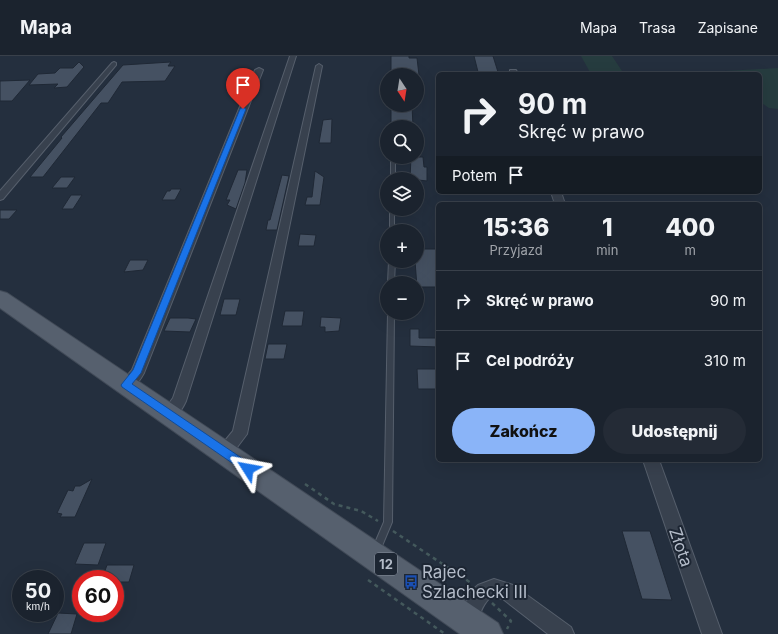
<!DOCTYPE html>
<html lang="pl">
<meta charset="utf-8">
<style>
body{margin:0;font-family:Inter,sans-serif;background:#242b36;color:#f1f3f6;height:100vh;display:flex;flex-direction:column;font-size:15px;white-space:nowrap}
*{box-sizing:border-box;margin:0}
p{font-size:13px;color:#a0a4aa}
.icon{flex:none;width:22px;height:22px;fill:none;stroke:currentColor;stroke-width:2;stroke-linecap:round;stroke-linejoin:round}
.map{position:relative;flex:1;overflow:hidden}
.details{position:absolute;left:436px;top:146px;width:326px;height:260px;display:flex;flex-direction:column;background:#1b232e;border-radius:6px;box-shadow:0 4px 16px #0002,0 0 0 1px #39404a}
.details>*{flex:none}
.hud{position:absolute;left:436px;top:16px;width:326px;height:122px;border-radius:6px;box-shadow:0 4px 16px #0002,0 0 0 1px #39404a;background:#1b232e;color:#f1f3f6;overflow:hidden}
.needle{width:26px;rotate:168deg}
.controls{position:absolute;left:380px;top:12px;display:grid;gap:8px}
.controls a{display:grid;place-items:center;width:44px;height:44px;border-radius:50%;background:#1b232e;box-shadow:0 4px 16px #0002,0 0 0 1px #39404a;font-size:20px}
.speed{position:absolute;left:12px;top:514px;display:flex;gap:8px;font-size:20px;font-weight:700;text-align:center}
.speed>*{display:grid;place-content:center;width:52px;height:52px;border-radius:50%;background:#1b232e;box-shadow:0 4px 16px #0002,0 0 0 1px #39404a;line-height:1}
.speed small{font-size:10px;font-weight:400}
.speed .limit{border:6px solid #d22;background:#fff;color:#111}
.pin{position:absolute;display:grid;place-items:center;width:34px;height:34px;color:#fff;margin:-41px -17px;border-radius:50% 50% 50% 0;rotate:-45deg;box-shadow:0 0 4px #0007}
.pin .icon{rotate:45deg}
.me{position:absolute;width:44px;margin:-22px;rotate:304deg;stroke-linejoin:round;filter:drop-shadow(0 0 3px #0008)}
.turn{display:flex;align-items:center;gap:14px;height:84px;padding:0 16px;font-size:18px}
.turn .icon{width:52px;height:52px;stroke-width:2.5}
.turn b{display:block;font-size:28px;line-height:34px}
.then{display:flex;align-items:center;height:38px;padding:0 16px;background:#0003;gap:8px;font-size:15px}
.eta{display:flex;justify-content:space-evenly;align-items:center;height:68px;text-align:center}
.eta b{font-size:24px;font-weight:800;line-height:28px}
.cta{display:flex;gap:8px;margin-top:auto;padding:8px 16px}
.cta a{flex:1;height:46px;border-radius:24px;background:#8ab4f8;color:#111;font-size:16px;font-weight:800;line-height:46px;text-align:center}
.cta a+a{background:#242b36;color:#f1f3f6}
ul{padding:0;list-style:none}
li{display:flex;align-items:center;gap:12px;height:60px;padding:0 16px;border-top:1px solid #39404a}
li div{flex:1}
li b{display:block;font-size:15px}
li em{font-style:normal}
header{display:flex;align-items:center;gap:24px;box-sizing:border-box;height:56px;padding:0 20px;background:#1b232e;border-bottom:1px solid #39404a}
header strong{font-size:19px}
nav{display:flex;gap:22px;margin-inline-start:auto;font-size:14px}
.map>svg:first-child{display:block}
.green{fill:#263c3f}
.building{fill:#455162;stroke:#1f2835}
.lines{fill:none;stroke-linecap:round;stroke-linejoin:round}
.service-casing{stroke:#565f6c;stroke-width:2}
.minor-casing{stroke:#565f6c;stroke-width:2}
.primary-casing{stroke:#414a57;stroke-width:2}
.path{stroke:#44595c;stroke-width:2.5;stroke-dasharray:4 4;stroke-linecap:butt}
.service{fill:#38414e;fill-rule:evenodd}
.minor{fill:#38414e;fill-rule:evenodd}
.primary{fill:#56606e;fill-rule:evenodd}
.route{fill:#1a73e8;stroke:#114b97}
.labels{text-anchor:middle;stroke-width:4;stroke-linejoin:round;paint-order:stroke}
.shield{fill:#1d2633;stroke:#878f9c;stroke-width:1}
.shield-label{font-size:13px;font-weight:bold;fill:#b4bcc9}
.near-street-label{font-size:17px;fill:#b4bcc9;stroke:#1d2633}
.near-poi-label{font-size:17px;fill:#b4bcc9;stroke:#1d2633;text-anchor:start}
</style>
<header>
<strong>Mapa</strong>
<nav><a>Mapa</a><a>Trasa</a><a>Zapisane</a></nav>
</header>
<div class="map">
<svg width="778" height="578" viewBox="0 0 778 578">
<rect width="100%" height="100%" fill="#242f3e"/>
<g class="green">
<polygon points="581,0 612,0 624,18 591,18"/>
<polygon points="778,12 778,53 769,52 760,46 760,18 729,18 725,15"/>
</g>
<g class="building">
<polygon points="391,0 409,0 409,2 417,2 419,19 391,19"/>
<polygon points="474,0 493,0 498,16 478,16"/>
<polygon points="79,6 84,11 67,31 54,32 58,28 29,29 38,18 55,17 60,12 73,12"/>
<polygon points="171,6 168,10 175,10 165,25 122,26 108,47 101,47 43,121 30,121 62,82 61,81 123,9"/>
<polygon points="30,24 12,45 0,45 0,25"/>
<polygon points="391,49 412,49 413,71 391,71"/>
<polygon points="332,63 331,87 319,87 323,64"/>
<polygon points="411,101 423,101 424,111 427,111 427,125 410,123"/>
<polygon points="238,114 247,114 245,127 236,153 227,149 230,144 226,144"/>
<polygon points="315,115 324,121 320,149 305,149 307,141 312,141"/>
<polygon points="282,119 289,120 277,174 266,174 268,164 270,164"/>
<polygon points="61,121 75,121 67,132 52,132"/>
<polygon points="171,133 181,133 175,144 162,144 167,135 170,135"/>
<polygon points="71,139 82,139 73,153 62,153"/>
<polygon points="0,154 17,154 9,163 0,163"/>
<polygon points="300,178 316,179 314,190 298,190"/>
<polygon points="417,193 436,193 438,231 417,231 415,205 417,205"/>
<polygon points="130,204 148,204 143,214 124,216"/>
<polygon points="224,243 240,243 236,259 220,259"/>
<polygon points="285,255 304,255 302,270 282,270"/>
<polygon points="321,261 341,262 339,275 325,276 325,271 320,271"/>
<polygon points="170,262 188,262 196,263 190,276 164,275"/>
<polygon points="410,273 419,273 419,282 438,282 438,291 410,290"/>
<polygon points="268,288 287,288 284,303 265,303"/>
<polygon points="417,313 438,313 437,333 418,333"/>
<polygon points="92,423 75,461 60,461 62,458 57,457 68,434 73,435 75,430 80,430"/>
<polygon points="622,475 650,475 672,544 642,543"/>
<polygon points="84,487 106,487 98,509 75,508"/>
<polygon points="107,509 134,509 129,526 115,526 115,523 102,523"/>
<polygon points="58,557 77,558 71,578 48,578"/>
</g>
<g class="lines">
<defs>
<g id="service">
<rect x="391" y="101" width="4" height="22"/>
<rect x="390" y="153" width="4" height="22"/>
<polygon points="389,205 395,205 394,227 388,227"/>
<polygon points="388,257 394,257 392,466 379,497 376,498 373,497 372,494 384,466"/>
</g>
<g id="minor">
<path d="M290,0h6l-110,345c-4,9 -12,21 -23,18l-2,-5 12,-16z"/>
<polygon points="114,6 116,7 116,9 3,143 0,144 0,135 112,7"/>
<polygon points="319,8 322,10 247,378 229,402 224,404 219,402 216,397 219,392 233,375 316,10"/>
<path d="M259,12l4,2 -119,303c-5,9 -13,20 -23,16l-2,-4 13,-15 123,-300z"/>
<polygon points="510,14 516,14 518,18 510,18"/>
<polygon points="551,136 561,136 565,148 555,148"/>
<polygon points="643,404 659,404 722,578 702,578"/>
<path d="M494,523l19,6 58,42 3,7h-26l-45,-35c-4,-1 -9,-3 -13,-1 -8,6 -12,21 -15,30l-7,2 -7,-2 -2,-7 12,-30 7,-6z"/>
</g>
<polygon id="primary" points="0,235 7,237 498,567 503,578 460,578 0,252"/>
</defs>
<use href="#service" class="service-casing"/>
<use href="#minor" class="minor-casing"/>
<use href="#primary" class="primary-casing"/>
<g class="path">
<polyline points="305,428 334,448 361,455 378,465"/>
<polyline points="393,475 471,527"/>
<polyline points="368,524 445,578"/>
<polyline points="492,547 511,565 507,573"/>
</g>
<use href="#service" class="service"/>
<use href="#minor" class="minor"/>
<use href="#primary" class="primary"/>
</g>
<polygon class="route" points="243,51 246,53 141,317 132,328 252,409 254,413 252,417 248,418 122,331 121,329 133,314 240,53"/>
<defs>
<symbol id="bus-bare" viewBox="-9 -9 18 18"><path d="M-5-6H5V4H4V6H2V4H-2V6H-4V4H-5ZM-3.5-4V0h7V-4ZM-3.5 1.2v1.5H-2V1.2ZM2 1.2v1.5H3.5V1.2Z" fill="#1a4fb4" stroke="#1d2633" stroke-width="2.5" paint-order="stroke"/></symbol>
</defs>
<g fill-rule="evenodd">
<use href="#bus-bare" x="401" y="516" width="20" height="20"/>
</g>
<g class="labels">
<rect class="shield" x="375" y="497" width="22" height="22" rx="3"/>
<g class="shield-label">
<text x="386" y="513">12</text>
</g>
<g class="near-street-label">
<text transform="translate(681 491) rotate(71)" y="6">Złota</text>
</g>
<g class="near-poi-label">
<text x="422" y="522">Rajec<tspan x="422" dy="20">Szlachecki III</tspan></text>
</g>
</g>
</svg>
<div class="controls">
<a><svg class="needle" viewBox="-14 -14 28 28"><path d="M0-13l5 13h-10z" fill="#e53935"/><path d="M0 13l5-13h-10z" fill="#a0a4aa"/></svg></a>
<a><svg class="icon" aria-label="search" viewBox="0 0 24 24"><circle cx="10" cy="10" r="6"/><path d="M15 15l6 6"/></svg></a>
<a><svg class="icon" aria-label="layers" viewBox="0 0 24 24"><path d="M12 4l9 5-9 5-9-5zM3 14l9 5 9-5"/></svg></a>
<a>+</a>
<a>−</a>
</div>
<div class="speed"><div>50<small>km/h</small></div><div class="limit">60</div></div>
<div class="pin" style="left:243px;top:53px;background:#d93025"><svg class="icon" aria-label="arrive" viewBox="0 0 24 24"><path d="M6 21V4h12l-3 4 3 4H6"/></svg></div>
<svg class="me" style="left:248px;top:413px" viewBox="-20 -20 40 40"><path d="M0-17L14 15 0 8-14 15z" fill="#1a73e8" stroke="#fff" stroke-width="4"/></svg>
<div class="hud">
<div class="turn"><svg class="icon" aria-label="right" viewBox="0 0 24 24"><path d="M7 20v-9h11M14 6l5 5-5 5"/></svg><div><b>90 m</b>Skręć w prawo</div></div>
<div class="then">Potem<svg class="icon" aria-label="arrive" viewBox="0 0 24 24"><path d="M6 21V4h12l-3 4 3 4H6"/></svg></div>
</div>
<section class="details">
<div class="eta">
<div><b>15:36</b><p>Przyjazd</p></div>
<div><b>1</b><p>min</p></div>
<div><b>400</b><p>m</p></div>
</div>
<ul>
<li><svg class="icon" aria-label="right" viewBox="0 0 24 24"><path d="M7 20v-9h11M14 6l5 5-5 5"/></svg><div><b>Skręć w prawo</b></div><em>90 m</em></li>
<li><svg class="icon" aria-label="arrive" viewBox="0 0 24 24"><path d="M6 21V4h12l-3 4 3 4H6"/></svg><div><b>Cel podróży</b></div><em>310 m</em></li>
</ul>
<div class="cta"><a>Zakończ</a><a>Udostępnij</a></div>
</section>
</div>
